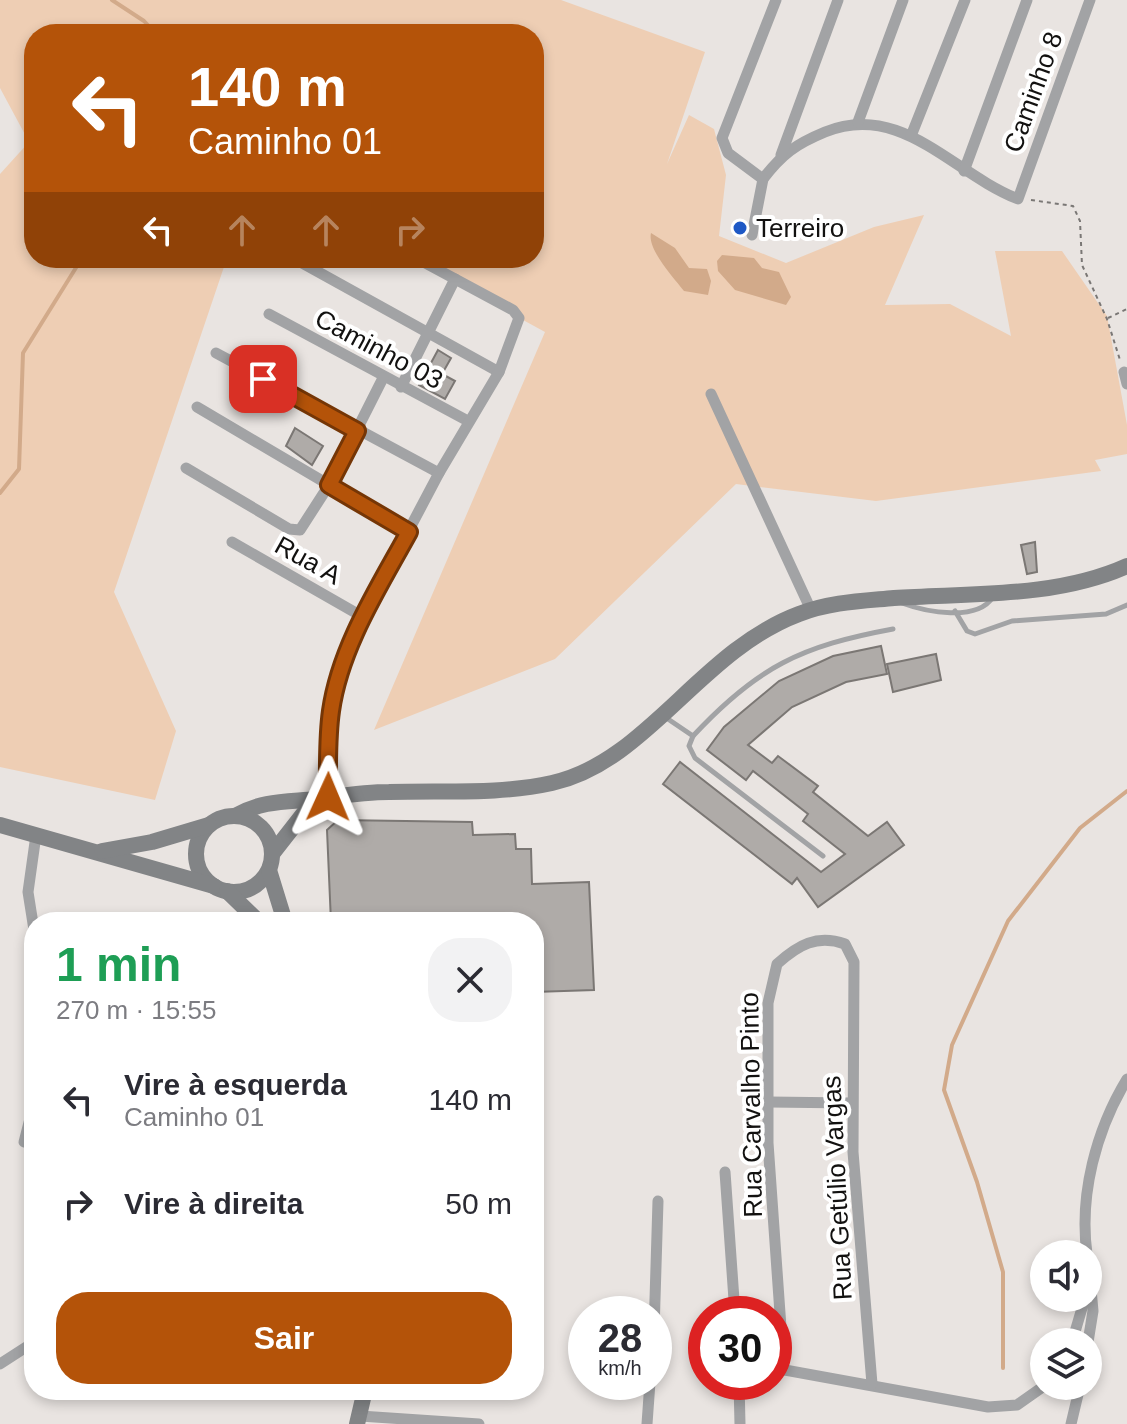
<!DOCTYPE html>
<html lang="pt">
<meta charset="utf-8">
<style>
body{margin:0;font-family:Helvetica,sans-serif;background:#f2f2f3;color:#2b2b33;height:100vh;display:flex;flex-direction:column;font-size:30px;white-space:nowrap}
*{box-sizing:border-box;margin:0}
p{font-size:26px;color:#7c7c81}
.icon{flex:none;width:44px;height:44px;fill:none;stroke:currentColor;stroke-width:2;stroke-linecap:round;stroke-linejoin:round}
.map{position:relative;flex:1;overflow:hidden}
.sheet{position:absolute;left:24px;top:912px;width:520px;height:488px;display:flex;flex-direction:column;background:#fff;border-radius:32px;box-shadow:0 4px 12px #0003}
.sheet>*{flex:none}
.banner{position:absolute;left:24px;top:24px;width:520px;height:244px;border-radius:32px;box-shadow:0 4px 12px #0003;background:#b45309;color:#fff;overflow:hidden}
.controls{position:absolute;left:1030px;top:1240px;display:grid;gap:16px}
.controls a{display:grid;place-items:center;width:72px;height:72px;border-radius:50%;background:#fff;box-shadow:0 4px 12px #0003;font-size:40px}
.speed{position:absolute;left:568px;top:1296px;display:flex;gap:16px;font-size:40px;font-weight:700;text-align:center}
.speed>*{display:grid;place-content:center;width:104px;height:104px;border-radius:50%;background:#fff;box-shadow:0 4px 12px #0003;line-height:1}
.speed small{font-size:20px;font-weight:400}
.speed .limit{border:12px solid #d22;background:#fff;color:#111}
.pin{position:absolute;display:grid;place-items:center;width:68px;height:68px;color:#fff;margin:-34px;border-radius:16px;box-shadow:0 4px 12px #0006}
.me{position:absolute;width:88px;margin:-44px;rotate:1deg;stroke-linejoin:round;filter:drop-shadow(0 0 6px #0008)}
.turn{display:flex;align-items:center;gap:28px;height:168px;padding:0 32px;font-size:36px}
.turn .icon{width:104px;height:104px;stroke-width:2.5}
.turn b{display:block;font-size:56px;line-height:68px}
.lanes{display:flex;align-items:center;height:76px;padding:0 32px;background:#0003;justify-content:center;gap:40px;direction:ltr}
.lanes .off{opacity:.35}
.round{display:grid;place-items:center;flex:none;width:84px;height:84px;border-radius:32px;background:#f2f2f3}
.summary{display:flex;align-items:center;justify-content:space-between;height:136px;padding:0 32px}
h1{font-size:48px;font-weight:700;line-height:60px;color:#1e9e55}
.cta{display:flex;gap:16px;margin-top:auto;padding:16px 32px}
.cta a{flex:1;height:92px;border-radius:32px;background:#b45309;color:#fff;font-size:32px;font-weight:700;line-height:92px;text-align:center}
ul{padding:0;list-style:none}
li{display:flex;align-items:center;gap:24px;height:104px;padding:0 32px}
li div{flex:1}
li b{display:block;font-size:30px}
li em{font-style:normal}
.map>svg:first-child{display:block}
.green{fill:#eeceb4}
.water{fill:#d2aa8a}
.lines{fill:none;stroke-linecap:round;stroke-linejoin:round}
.stream{stroke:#d2aa8a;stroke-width:4}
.building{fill:#afaba8;stroke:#7b7774;stroke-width:2}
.path{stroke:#7a7775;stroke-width:2;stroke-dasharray:4 4;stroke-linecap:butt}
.lane{stroke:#a2a3a5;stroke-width:5}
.street{stroke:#a2a3a5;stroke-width:11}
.secondary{stroke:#828486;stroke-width:16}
.route-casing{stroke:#753606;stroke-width:20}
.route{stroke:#b45309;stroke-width:14}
.poi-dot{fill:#1e58c5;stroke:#fff;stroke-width:3}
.labels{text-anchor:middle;stroke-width:8;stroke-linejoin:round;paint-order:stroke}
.street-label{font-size:26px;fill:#121110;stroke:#fff}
.poi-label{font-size:26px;fill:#121110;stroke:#fff;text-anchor:start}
</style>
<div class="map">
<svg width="1127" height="1424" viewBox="0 0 1127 1424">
<rect width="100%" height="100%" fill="#e9e4e1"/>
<polygon class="green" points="0,0 561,0 705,52 667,164 689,115 714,129 726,175 719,236 786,263 874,227 924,215 885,305 950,304 1011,336 995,251 1062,251 1107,316 1127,425 1127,454 1095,460 1101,471 876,501 736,484 555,659 374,730 545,332 410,258 534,258 534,34 34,34 34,258 227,258 114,592 176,731 155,800 0,767 0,174 29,142 0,88"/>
<g class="water">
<path d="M651,233l24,15 14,20 18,1 4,12 -3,14 -24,-4c-11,-14 -37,-42 -33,-58z"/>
<polygon points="722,255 754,258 762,268 779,272 791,297 786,305 735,290 718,271 717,261"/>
</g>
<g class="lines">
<g class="stream">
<polyline points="112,0 144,21 156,34"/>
<polyline points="0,493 19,469 23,353 82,258"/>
<polyline points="1003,1368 1003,1272 977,1182 944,1090 952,1045 1008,921 1080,828 1127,791"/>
</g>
</g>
<g class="building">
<polygon points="438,350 451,358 442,374 455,381 445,399 419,385"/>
<polygon points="295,428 323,446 312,465 286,446"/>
<polygon points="1035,542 1037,572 1027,574 1021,545"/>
<polygon points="881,646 887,674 846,682 792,707 748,745 772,763 778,756 818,786 813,792 868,836 887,822 904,845 818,907 797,878 792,884 663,784 680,762 821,872 845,854 803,821 808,814 753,771 746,780 707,750 724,727 779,681 833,656"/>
<polygon points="936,654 941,680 893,692 887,664"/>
<polygon points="338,820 472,822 473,835 515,834 516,849 531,849 532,884 589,882 594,990 534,992 534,922 331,922 327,830"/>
</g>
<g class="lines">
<g class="path">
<polyline points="1031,200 1073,206 1080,221 1082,265 1107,319 1120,360"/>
<polyline points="1108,318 1127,309"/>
</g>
<g class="lane">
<path d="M902,603c24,9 75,19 91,-6"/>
<polyline points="955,611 967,631 975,634 1012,621 1106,614 1127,605"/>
<path d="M665,717l28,19c64,-69 108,-90 200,-107"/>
<polyline points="693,736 689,746 695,758 823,856"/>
</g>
<g class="street">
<path d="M776,0l-54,138 6,15 35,26c19,-25 33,-35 62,-47 76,-31 127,41 193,67l72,-199"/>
<polyline points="858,122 903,0"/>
<polyline points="911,136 965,0"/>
<polyline points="781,155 838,0"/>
<polyline points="964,171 1027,0"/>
<polyline points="752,235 763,179"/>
<polyline points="293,258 499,372"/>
<polyline points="269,314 468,421"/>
<polyline points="216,353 439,473"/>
<polyline points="1124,372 1127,384"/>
<polyline points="401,387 455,279"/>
<polyline points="711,394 811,610"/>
<polyline points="197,407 409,532"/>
<polyline points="186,468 289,529 300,530 329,485 383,378"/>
<polyline points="232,542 363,617"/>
<polyline points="328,797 331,710 346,658 363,617 439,473 499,372 519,318 513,310 416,258"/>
<polyline points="34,930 28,892 36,835"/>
<polyline points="769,1102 851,1103"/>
<polyline points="24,1142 34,1103"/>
<polyline points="725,1172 735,1314"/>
<path d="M1087,1254c-8,-59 9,-124 40,-175"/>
<polyline points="654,1332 658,1201"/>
<polyline points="1072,1342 1085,1298"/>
<polyline points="1088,1342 1093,1311 1088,1257"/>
<polyline points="0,1364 34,1342"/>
<polyline points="774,1368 988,1407 1017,1405 1044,1386"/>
<path d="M784,1370l-16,-227v-140l9,-39c21,-19 40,-30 68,-20l9,18 -1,190 19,232"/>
<polyline points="739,1382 740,1424"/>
<polyline points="360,1416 479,1424"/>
<polyline points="647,1424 650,1382"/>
<polyline points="1071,1424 1080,1386"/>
</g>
<g class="secondary">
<path d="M235,816c28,-16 51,-14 81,-17 24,-3 48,-7 73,-7 54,-2 109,3 163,-9 95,-21 148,-132 247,-169 31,-12 63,-13 95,-16 77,-5 162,0 233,-32"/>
<circle cx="234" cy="854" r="38"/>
<polyline points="0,825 214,886"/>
<polyline points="102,851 152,842 209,825"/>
<polyline points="272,854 315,799"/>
<polyline points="269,870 285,922"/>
<polyline points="227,891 259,922"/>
<polyline points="357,1424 365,1390"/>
</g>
</g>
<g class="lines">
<defs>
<path id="route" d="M263,379l94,52 -28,54 80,47c-30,55 -69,115 -78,179 -4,28 -3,57 -3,86"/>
</defs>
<use href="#route" class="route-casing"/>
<use href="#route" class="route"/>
</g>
<circle class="poi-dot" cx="740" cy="228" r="8"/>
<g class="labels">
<g class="street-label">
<text transform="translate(1033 92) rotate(-70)" y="9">Caminho 8</text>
<text transform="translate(379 349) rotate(28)" y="9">Caminho 03</text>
<text transform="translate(308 560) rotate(29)" y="9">Rua A</text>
<text transform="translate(751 1105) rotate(-91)" y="9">Rua Carvalho Pinto</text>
<text transform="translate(837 1188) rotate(-93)" y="9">Rua Getúlio Vargas</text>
</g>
<g class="poi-label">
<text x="756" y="237">Terreiro</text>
</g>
</g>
</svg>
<div class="controls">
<a><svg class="icon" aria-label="sound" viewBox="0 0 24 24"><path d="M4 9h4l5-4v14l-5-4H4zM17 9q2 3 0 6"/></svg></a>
<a><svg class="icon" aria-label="layers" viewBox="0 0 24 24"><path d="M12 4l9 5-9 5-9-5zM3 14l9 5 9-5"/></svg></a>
</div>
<div class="speed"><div>28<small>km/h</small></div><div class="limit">30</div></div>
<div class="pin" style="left:263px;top:379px;background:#d93025"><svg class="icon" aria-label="arrive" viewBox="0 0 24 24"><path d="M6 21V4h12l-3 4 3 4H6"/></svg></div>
<svg class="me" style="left:328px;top:797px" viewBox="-20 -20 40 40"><path d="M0-17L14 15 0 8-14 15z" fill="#b45309" stroke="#fff" stroke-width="4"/></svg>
<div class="banner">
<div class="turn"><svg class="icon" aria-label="left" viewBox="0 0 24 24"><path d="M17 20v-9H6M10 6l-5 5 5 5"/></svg><div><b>140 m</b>Caminho 01</div></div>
<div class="lanes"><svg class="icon" aria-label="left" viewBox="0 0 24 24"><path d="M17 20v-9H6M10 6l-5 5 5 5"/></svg><svg class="icon off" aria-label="ahead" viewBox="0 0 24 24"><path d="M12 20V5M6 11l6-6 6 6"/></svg><svg class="icon off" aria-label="ahead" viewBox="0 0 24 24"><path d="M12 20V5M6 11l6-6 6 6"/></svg><svg class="icon off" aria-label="right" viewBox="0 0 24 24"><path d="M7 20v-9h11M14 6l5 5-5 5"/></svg></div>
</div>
<section class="sheet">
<div class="summary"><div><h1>1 min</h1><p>270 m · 15:55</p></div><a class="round"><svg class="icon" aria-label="close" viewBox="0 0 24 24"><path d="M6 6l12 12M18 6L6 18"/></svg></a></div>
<ul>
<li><svg class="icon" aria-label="left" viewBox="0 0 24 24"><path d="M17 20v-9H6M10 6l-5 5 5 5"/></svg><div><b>Vire à esquerda</b><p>Caminho 01</p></div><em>140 m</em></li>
<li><svg class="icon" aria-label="right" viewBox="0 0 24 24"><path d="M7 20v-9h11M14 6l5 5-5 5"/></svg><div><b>Vire à direita</b></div><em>50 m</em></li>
</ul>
<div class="cta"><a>Sair</a></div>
</section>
</div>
